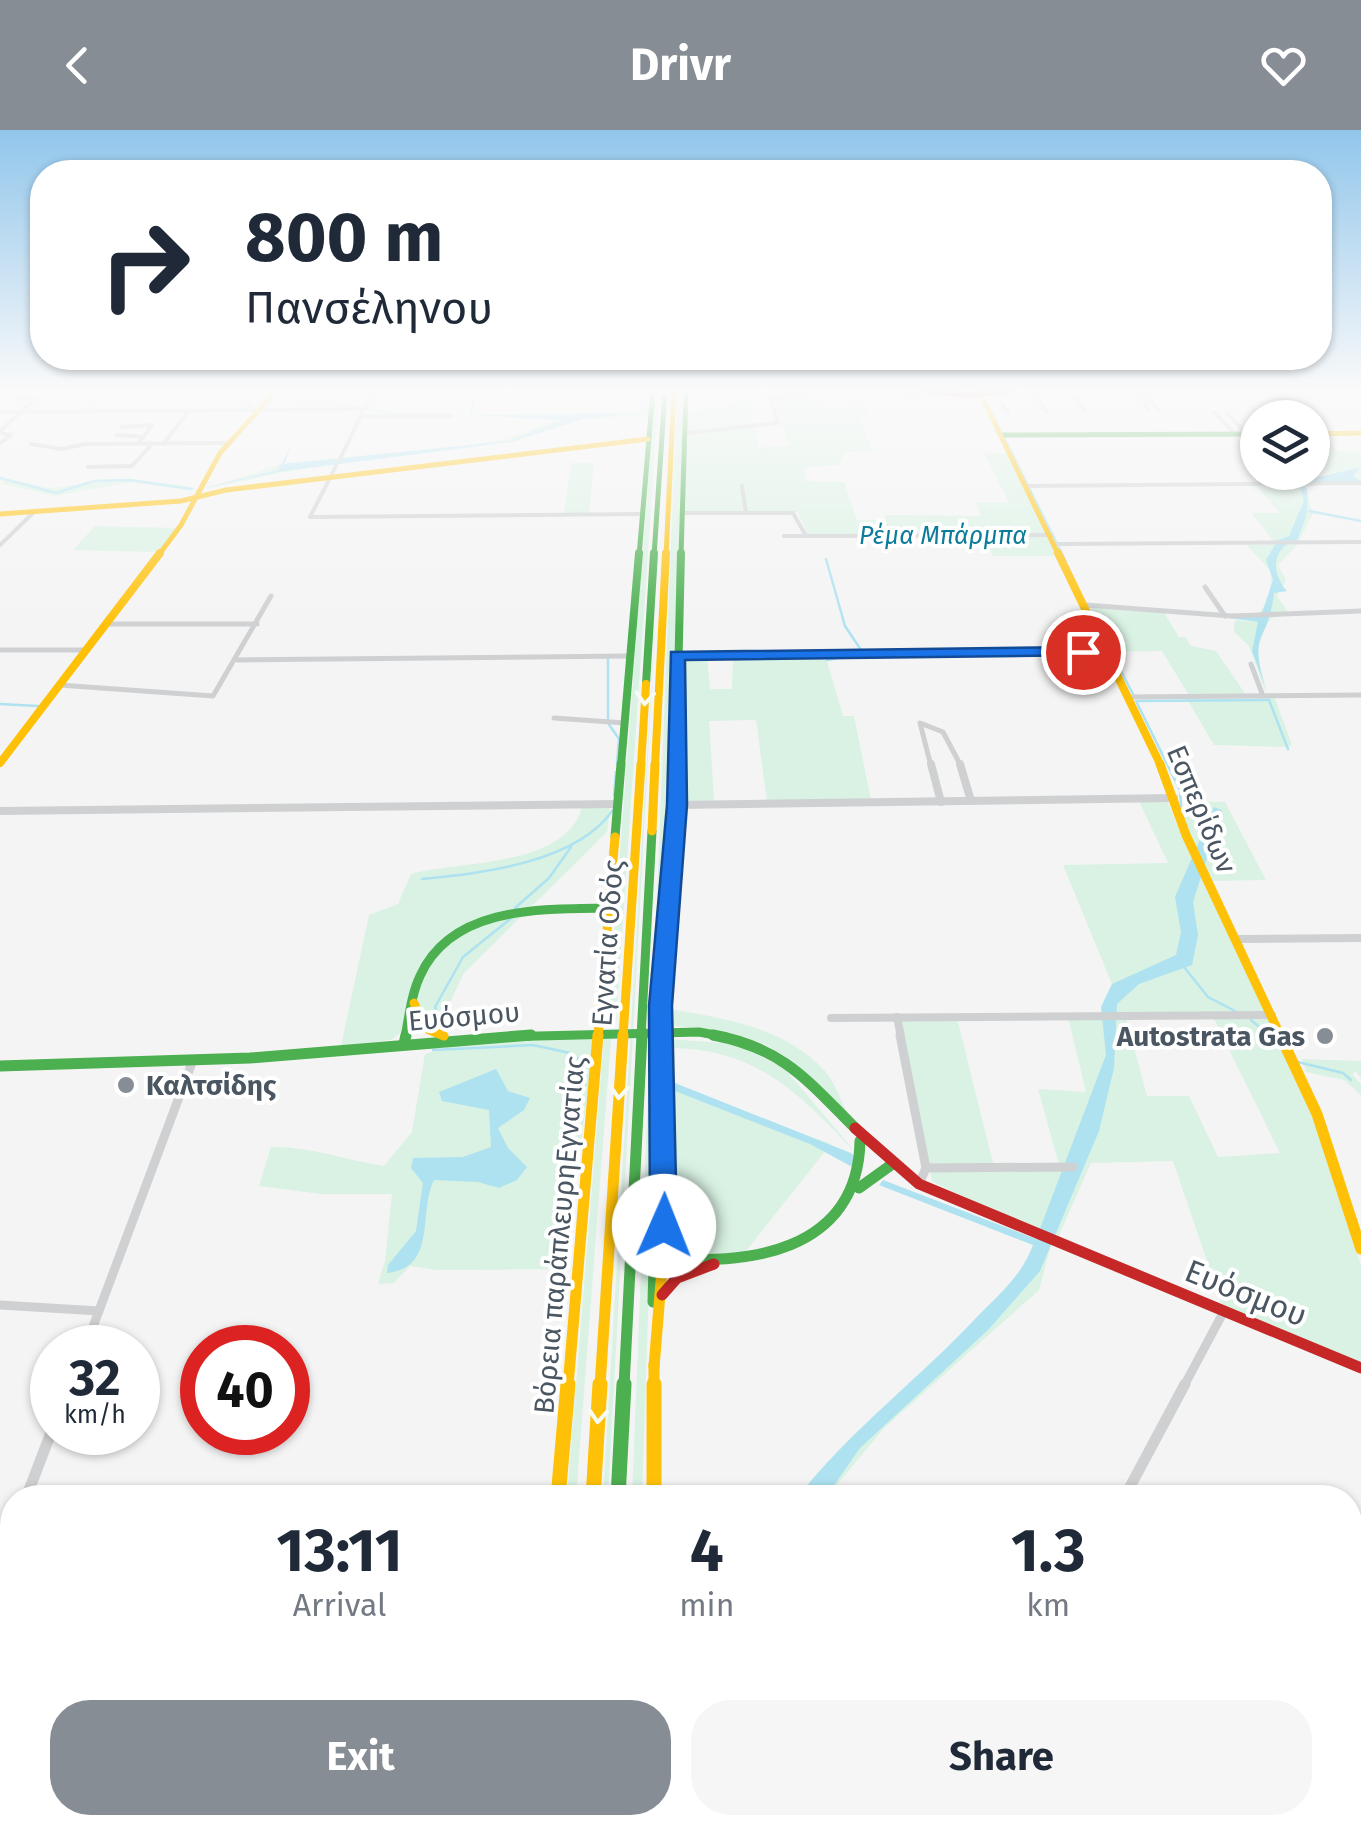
<!DOCTYPE html>
<meta charset="utf-8">
<style>
body{margin:0;font-family:"Fira Sans",sans-serif;background:#f6f6f7;color:#1f2937;height:100vh;display:flex;flex-direction:column;font-size:38px;white-space:nowrap}
*{box-sizing:border-box;margin:0}
p{font-size:32px;color:#747a83}
.icon{flex:none;width:55px;height:55px;fill:none;stroke:currentColor;stroke-width:2;stroke-linecap:round;stroke-linejoin:round}
.map{position:relative;flex:1;overflow:hidden}
.details{position:absolute;left:0px;top:1355px;width:1362px;height:350px;display:flex;flex-direction:column;background:#fff;border-radius:40px 40px 0 0;box-shadow:0 2px 8px #0004}
.details>*{flex:none}
.hud{position:absolute;left:30px;top:30px;width:1302px;height:210px;border-radius:40px;box-shadow:0 2px 8px #0004;background:#fff;color:#1f2937;overflow:hidden}
.fabs{position:absolute;left:1240px;top:270px;display:grid;gap:20px}
.fabs a{display:grid;place-items:center;width:90px;height:90px;border-radius:50%;background:#fff;box-shadow:0 2px 8px #0004;font-size:50px}
.speed{position:absolute;left:30px;top:1195px;display:flex;gap:20px;font-size:50px;font-weight:700;text-align:center}
.speed>*{display:grid;place-content:center;width:130px;height:130px;border-radius:50%;background:#fff;box-shadow:0 2px 8px #0004;line-height:1}
.speed small{font-size:25px;font-weight:400}
.speed .limit{border:15px solid #d22;background:#fff;color:#111}
.pin{position:absolute;display:grid;place-items:center;width:85px;height:85px;color:#fff;margin:-42px;border:5px solid #fff;border-radius:50%;box-shadow:0 2px 10px #0007}
.me{position:absolute;width:110px;margin:-55px;rotate:1deg;stroke-linejoin:round;filter:drop-shadow(0 0 8px #0008)}
.turn{display:flex;align-items:center;gap:35px;height:210px;padding:0 50px;font-size:45px}
.turn .icon{width:130px;height:130px;stroke-width:2.5}
.turn b{display:block;font-size:70px;line-height:85px}
.eta{display:flex;justify-content:space-evenly;align-items:center;height:170px;text-align:center}
.eta b{font-size:60px;font-weight:700;line-height:70px}
.button{display:flex;gap:20px;margin-top:auto;padding:20px 50px}
.button a{flex:1;height:115px;border-radius:40px;background:#868d94;color:#fff;font-size:40px;font-weight:700;line-height:115px;text-align:center}
.button a+a{background:#f6f6f7;color:#1f2937}
header{display:flex;justify-content:space-between;align-items:center;height:130px;padding:0 50px;background:#868d94;color:#fff;font-size:45px;font-weight:700}
.map>svg:first-child{display:block}
.green{fill:#d9f2e3;fill-rule:evenodd}
.water{fill:#aee2f0}
.lines{fill:none;stroke-linecap:round;stroke-linejoin:round}
.stream-far1{stroke:#aee2f0;stroke-width:2.5}
.stream{stroke:#aee2f0;stroke-width:4}
.street-far4{stroke:#ced0d2;stroke-width:4}
.street-far3{stroke:#ced0d2;stroke-width:5}
.street-far2{stroke:#ced0d2;stroke-width:8}
.street-far1{stroke:#ced0d2;stroke-width:9}
.street{stroke:#ced0d2;stroke-width:11}
.fast-far4{stroke:#4caf50;stroke-width:5}
.fast-far3{stroke:#4caf50;stroke-width:8}
.fast-far2{stroke:#4caf50;stroke-width:9}
.fast-far1{stroke:#4caf50;stroke-width:11}
.fast{stroke:#4caf50;stroke-width:15}
.slow-far4{stroke:#ffc107;stroke-width:5}
.slow-far3{stroke:#ffc107;stroke-width:8}
.slow-far2{stroke:#ffc107;stroke-width:9}
.slow-far1{stroke:#ffc107;stroke-width:11}
.slow{stroke:#ffc107;stroke-width:15}
.jam-far2{stroke:#c62828;stroke-width:5}
.jam-far1{stroke:#c62828;stroke-width:11}
.jam{stroke:#c62828;stroke-width:15}
.oneway{stroke:#f6fbf6}
.route{fill:#1a73e8;stroke:#114b97;stroke-width:2.5}
.poi-dot{fill:#868d94;stroke:#fff;stroke-width:4}
.labels{text-anchor:middle;stroke-width:8;stroke-linejoin:round;paint-order:stroke}
.far-water-label{font-size:25px;font-style:italic;fill:#0c7c9b;stroke:#fff}
.street-label{font-size:28px;fill:#4a5661;stroke:#fff}
.poi-label{font-size:28px;font-weight:bold;fill:#4a5661;stroke:#fff;text-anchor:end}
.near-street-label{font-size:32px;fill:#4a5661;stroke:#fff}
</style>
<header><svg class="icon" aria-label="back" viewBox="0 0 24 24"><path d="M15 5l-7 7 7 7"/></svg>Drivr<svg class="icon" aria-label="heart" viewBox="0 0 24 24"><path d="M12 20l-8-8c-3-5 5-10 8-4 3-6 11-1 8 4z"/></svg></header>
<div class="map">
<svg width="1361" height="1705" viewBox="0 0 1361 1705">
<rect width="100%" height="100%" fill="#f4f4f4"/>
<g class="green">
<polygon points="642,261 651,261 649,287 581,289 516,311 309,337 202,360 284,333 462,317 504,309 553,291 509,285 638,283"/>
<polygon points="655,261 659,261 616,892 607,893"/>
<polygon points="677,261 682,261 682,310 669,789 659,852 660,894 652,893"/>
<path d="M797,261l124,1 -10,3 2,6h-48l6,16 -11,1 12,33 -28,1 -5,13 -35,2 2,14 38,1 13,38h28l1,-5 95,1 -6,-14 34,1 -25,-50h25l37,81h-239l-9,-22 -113,-1 2,-101 37,-2 26,-11zM813,261l36,1 6,14 -31,1 -7,-14 -45,7 18,46 -32,1 -7,-43z"/>
<polygon points="1313,305 1320,305 1338,321 1361,321 1361,352 1306,355 1313,384 1299,411 1273,411 1252,383 1280,383 1256,356 1300,356 1298,349 1330,345 1314,328 1320,328 1313,320"/>
<polygon points="571,333 594,333 589,384 564,384"/>
<polygon points="0,347 49,358 132,349 191,357 185,360 131,352 55,366 3,354"/>
<polygon points="95,396 177,398 159,422 73,420"/>
<polygon points="983,406 1049,406 1058,426 993,426"/>
<polygon points="1298,414 1278,435 1286,450 1277,466 1288,482 1270,489 1255,519 1267,565 1249,516 1234,502 1235,490 1253,492 1269,469 1272,443 1247,415"/>
<polygon points="657,459 608,1367 603,1368"/>
<polygon points="1093,478 1164,483 1179,507 1185,507 1191,516 1216,521 1246,565 1189,565 1162,521 1110,522 1090,480"/>
<polygon points="825,525 843,586 854,586 871,670 767,671 756,590 709,591 714,671 678,672 684,528 707,528 710,559 732,559 733,528"/>
<polygon points="1275,568 1292,615 1287,617 1214,615 1187,569"/>
<polygon points="1139,671 1167,671 1182,706 1181,687 1190,687 1186,671 1225,672 1266,750 1211,751 1265,882 1126,888 1147,966 1189,966 1218,1027 1280,1023 1214,889 1269,889 1315,984 1361,1136 1361,1238 1224,1181 1173,1031 1091,1033 1056,1112 1052,1111 1039,1160 884,1298 827,1367 807,1368 1020,1155 1041,1105 932,1051 900,888 957,888 993,1033 1060,1038 1038,959 1086,962 1068,887 1104,887 1112,854 1063,735 1168,733"/>
<path d="M582,678h28l-3,24 -143,141 -28,58 -30,-3 -15,12 -50,6 28,-131 29,-11 13,-30c51,-14 153,-6 171,-66z"/>
<path d="M669,879c57,10 114,17 156,62 11,13 18,34 25,49 -62,-71 -84,-88 -179,-94z"/>
<path d="M550,905l45,4 -31,230 -126,1 -28,-4 -16,17 -16,1 7,-23 7,-67h-71l-62,-8 12,-39c37,-1 75,13 113,19l28,-34 13,-78 52,-16z"/>
<polygon points="604,908 611,908 576,1367 567,1367"/>
<path d="M667,909l69,5 49,25 72,85c-59,-61 -99,-106 -190,-106z"/>
<polygon points="657,911 642,1367 632,1368 650,912"/>
<polygon points="1302,929 1361,931 1361,949 1356,941 1352,944 1361,954 1361,965 1344,950 1306,942"/>
<polygon points="667,957 831,1014 738,1131 668,1127"/>
<polygon points="1361,1393 1361,1705 655,1705 655,1692 1350,1692 1350,1394"/>
<polygon points="10,1429 12,1692 195,1693 191,1705 0,1705 0,1454"/>
</g>
<g class="water">
<polygon points="644,283 583,289 510,312 278,342 194,360 278,340 292,314 284,334 508,311 562,290 467,285"/>
<path d="M1361,337l-8,9 8,5 -55,5c4,22 0,34 -9,54 -25,7 -27,32 -10,51l-13,2c-6,52 -28,38 -6,101l-16,-43 6,-29 -43,-6h46l12,-36 -7,-20 12,-20 11,-4 15,-35 -5,-19z"/>
<path d="M1214,677l8,3 -29,92 5,33 -6,30 -53,19 -22,20 -3,64 -15,63 -59,140 -52,59 -128,118 -34,49 -29,1c52,-67 122,-119 180,-181 23,-23 45,-42 56,-72l-154,-60 4,-5 153,59 70,-184 -5,-48 11,-23 64,-29 5,-23 -6,-35z"/>
<path d="M496,939l12,22 22,7 -6,12 -26,18 10,20 19,19 -10,13 -18,8 -21,-6 -44,-2c-16,31 4,88 -47,93l1,-8 28,-34 7,-48 -12,-15 2,-10 50,-1 28,-10 -2,-37 -47,-9 -3,-9z"/>
<polygon points="675,953 851,1023 862,1034 854,1038 810,1014 675,961"/>
</g>
<g class="lines">
<g class="stream-far1">
<polyline points="223,261 237,264 252,278"/>
<polyline points="1152,263 1181,263"/>
<polyline points="364,279 395,284"/>
<polyline points="470,285 477,261"/>
<polyline points="994,287 1066,432"/>
<polyline points="0,348 56,363 94,351 129,350 192,359"/>
<polyline points="1309,381 1361,391"/>
<polyline points="826,429 845,496 863,523"/>
<polyline points="1096,493 1134,566"/>
<polyline points="608,527 608,593 619,609 617,634"/>
<polyline points="827,530 849,526"/>
<polyline points="1269,570 1288,619"/>
<polyline points="0,574 38,576"/>
<polyline points="614,665 616,642"/>
<polyline points="1181,677 1180,660 1136,571 1269,570"/>
<path d="M422,749c60,-6 154,-16 191,-69"/>
<polyline points="515,778 549,748 571,717"/>
<polyline points="1184,837 1208,867 1235,881"/>
<polyline points="1251,890 1277,912"/>
<polyline points="441,894 435,877 463,827 514,786"/>
<polyline points="433,920 533,915 570,923 586,934 585,956"/>
<polyline points="1298,932 1343,943 1351,950"/>
</g>
<polyline class="stream" points="1121,1692 1136,1705"/>
<g class="street-far4">
<polyline points="1034,261 1047,282"/>
<polyline points="1070,261 1085,281"/>
<polyline points="1120,261 1361,261"/>
<polyline points="1135,262 1149,279"/>
<polyline points="1143,262 1159,281"/>
<polyline points="995,263 1008,283"/>
<polyline points="89,271 86,266 92,261"/>
<polyline points="1283,281 1289,288"/>
<polyline points="0,282 365,279"/>
<polyline points="1214,282 1235,304"/>
<polyline points="1301,283 1306,288"/>
<polyline points="1228,284 1247,304"/>
<polyline points="1269,284 1273,288"/>
<polyline points="362,286 451,286"/>
<polyline points="1312,293 1325,304"/>
<polyline points="122,297 152,295 139,313"/>
<polyline points="0,301 35,269 17,269"/>
<polyline points="0,303 11,305 0,313"/>
<polyline points="687,303 778,293 771,269 820,262 920,265 926,261"/>
<polyline points="116,305 144,307"/>
<polyline points="31,314 62,319 85,314 229,313"/>
<polyline points="163,314 190,280"/>
<polyline points="339,331 373,261"/>
<polyline points="336,336 310,387 641,384"/>
<polyline points="88,337 132,336 152,314"/>
<polyline points="742,356 746,383"/>
<polyline points="1028,356 1361,353"/>
<polyline points="683,383 793,383 806,406 1052,405"/>
<polyline points="784,406 807,406"/>
<polyline points="1057,414 1361,412"/>
<polyline points="0,415 33,383"/>
</g>
<g class="street-far3">
<polyline points="1205,457 1225,486"/>
<polyline points="1086,475 1231,486 1361,481"/>
<polyline points="108,494 257,494"/>
<polyline points="0,520 88,520"/>
<polyline points="677,525 1107,522"/>
<polyline points="237,530 629,526"/>
<polyline points="1251,534 1263,566"/>
<polyline points="59,555 213,566 271,466"/>
<polyline points="1127,567 1361,565"/>
<polyline points="554,588 625,593"/>
<polyline points="931,636 920,593 943,602 961,636"/>
</g>
<g class="street-far2">
<polyline points="931,634 941,672"/>
<polyline points="960,634 971,671"/>
<polyline points="677,675 1174,668"/>
<polyline points="0,681 618,674"/>
<polyline points="1236,809 1361,808"/>
<polyline points="897,887 901,907"/>
<polyline points="831,888 1272,885"/>
</g>
<g class="street-far1">
<polyline points="900,905 926,1038 919,1054"/>
<polyline points="926,1038 1073,1037"/>
<polyline points="0,1175 99,1181"/>
<polyline points="85,1218 193,930"/>
<polyline points="1184,1256 1224,1181"/>
</g>
<g class="street">
<polyline points="26,1368 52,1300"/>
<polyline points="1124,1368 1185,1254"/>
<polyline points="0,1433 12,1401"/>
</g>
<g class="fast-far4">
<polyline points="1003,305 1258,304"/>
<polyline points="639,426 653,261"/>
<polyline points="654,426 665,261"/>
<polyline points="681,426 686,261"/>
</g>
<g class="fast-far3">
<polyline points="646,554 654,423"/>
<polyline points="621,636 639,423"/>
<polyline points="676,636 681,423"/>
</g>
<g class="fast-far2">
<polyline points="615,707 621,634"/>
<polyline points="673,726 676,634"/>
<path d="M405,907c4,-20 6,-42 15,-61 32,-71 124,-67 189,-68"/>
<polyline points="500,907 699,902 726,907"/>
<polyline points="641,907 652,701"/>
</g>
<g class="fast-far1">
<path d="M713,905c70,13 94,45 142,93"/>
<polyline points="404,914 406,905"/>
<polyline points="0,936 250,928 531,905"/>
<polyline points="859,1058 891,1035"/>
<path d="M658,1126c87,12 200,-4 202,-115"/>
<polyline points="653,1172 658,994"/>
<polyline points="624,1256 642,905"/>
</g>
<g class="fast">
<polyline points="618,1368 624,1254"/>
<polyline points="602,1692 602,1705"/>
</g>
<g class="slow-far4">
<polyline points="981,265 1059,426"/>
<polyline points="1312,304 1361,303"/>
<polyline points="0,384 181,371 226,360 648,309"/>
<polyline points="158,426 181,395 220,323 276,261"/>
<polyline points="666,426 674,261"/>
</g>
<g class="slow-far3">
<polyline points="1058,423 1161,636"/>
<polyline points="0,633 160,423"/>
<polyline points="641,636 646,554"/>
<polyline points="655,636 666,423"/>
</g>
<g class="slow-far2">
<polyline points="1160,634 1186,705 1281,907"/>
<polyline points="652,701 655,634"/>
<polyline points="414,873 425,898 444,906"/>
<polyline points="598,907 615,707"/>
<polyline points="623,907 641,634"/>
<polyline points="661,907 673,726"/>
</g>
<g class="slow-far1">
<polyline points="1280,905 1317,984 1361,1119"/>
<polyline points="654,1234 654,1256"/>
<polyline points="654,1237 663,1127 661,905"/>
<polyline points="568,1256 598,905"/>
<polyline points="600,1256 623,905"/>
</g>
<g class="slow">
<polyline points="654,1254 654,1368"/>
<polyline points="558,1368 568,1254"/>
<polyline points="593,1368 600,1254"/>
<polyline points="571,1692 571,1705"/>
</g>
<polyline class="jam-far2" points="926,261 967,265 1011,261"/>
<g class="jam-far1">
<polyline points="855,998 919,1054 1361,1238"/>
<polyline points="662,1165 677,1148 714,1134"/>
</g>
<g class="jam">
<polyline points="637,1692 637,1705"/>
<polyline points="529,1705 530,1692"/>
</g>
</g>
<defs><path id="oneway-chevron" d="M-2-3.5L2.5 0L-2 3.5" fill="none" stroke-width="1.6" stroke-linecap="round" stroke-linejoin="round" transform="scale(2.5)"/></defs>
<g class="oneway">
<use href="#oneway-chevron" transform="translate(645 568) rotate(94)"/>
<use href="#oneway-chevron" transform="translate(619 962) rotate(94)"/>
<use href="#oneway-chevron" transform="translate(598 1286) rotate(94)"/>
</g>
<linearGradient id="sky" x2="0" y2="1"><stop stop-color="#91c6eb"/><stop offset="0.52" stop-color="#fafafa"/><stop offset="1" stop-color="#fafafa" stop-opacity="0"/></linearGradient>
<rect width="1361" height="500" fill="url(#sky)"/>
<polygon class="route" points="1083,517 1089,518 1089,525 685,530 687,675 672,876 677,1096 673,1105 664,1109 654,1105 650,1096 649,876 667,675 671,522"/>
<g class="poi-dot">
<circle cx="1325" cy="906" r="10"/>
<circle cx="126" cy="955" r="10"/>
</g>
<g class="labels">
<g class="far-water-label">
<text x="943" y="414">Ρέμα Μπάρμπα</text>
</g>
<g class="street-label">
<text transform="translate(1202 679) rotate(67)" y="10">Εσπερίδων</text>
<text transform="translate(607 813) rotate(-86)" y="10">Εγνατία Οδός</text>
<text transform="translate(464 886) rotate(-5)" y="10">Ευόσμου</text>
<text transform="translate(559 1105) rotate(-85)" y="10">Βόρεια παράπλευρηΕγνατίας</text>
</g>
<g class="poi-label">
<text x="1305" y="916">Autostrata Gas</text>
<text x="146" y="965" text-anchor="start">Καλτσίδης</text>
</g>
<g class="near-street-label">
<text transform="translate(1246 1163) rotate(22)" y="11">Ευόσμου</text>
</g>
</g>
</svg>
<div class="fabs">
<a><svg class="icon" aria-label="layers" viewBox="0 0 24 24"><path d="M12 4l9 5-9 5-9-5zM3 14l9 5 9-5"/></svg></a>
</div>
<div class="speed"><div>32<small>km/h</small></div><div class="limit">40</div></div>
<div class="pin" style="left:1083px;top:522px;background:#d93025"><svg class="icon" aria-label="arrive" viewBox="0 0 24 24"><path d="M6 21V4h12l-3 4 3 4H6"/></svg></div>
<svg class="me" style="left:664px;top:1096px" viewBox="-20 -20 40 40"><circle r="19" fill="#fff"/><path d="M0-13L10 11 0 6-10 11z" fill="#1a73e8"/></svg>
<div class="hud">
<div class="turn"><svg class="icon" aria-label="right" viewBox="0 0 24 24"><path d="M7 20v-9h11M14 6l5 5-5 5"/></svg><div><b>800 m</b>Πανσέληνου</div></div>
</div>
<section class="details">
<div class="eta">
<div><b>13:11</b><p>Arrival</p></div>
<div><b>4</b><p>min</p></div>
<div><b>1.3</b><p>km</p></div>
</div>
<div class="button"><a>Exit</a><a>Share</a></div>
</section>
</div>
